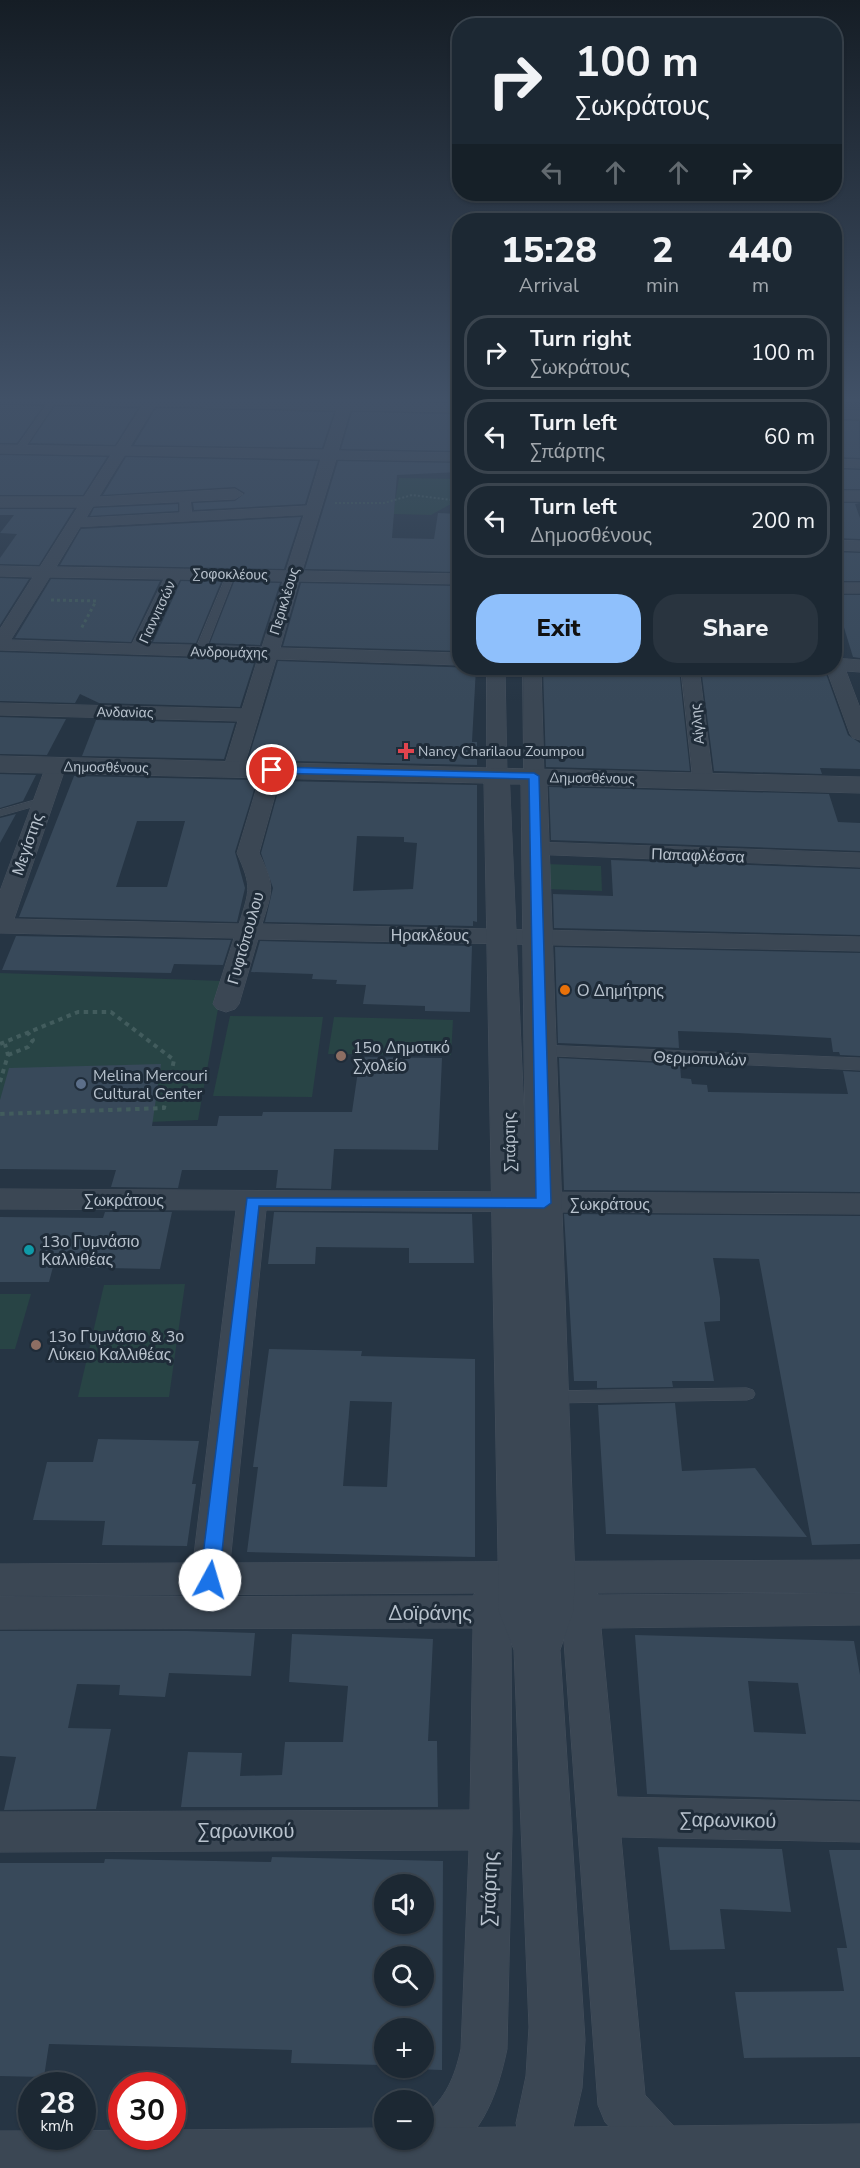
<!DOCTYPE html>
<meta charset="utf-8">
<style>
body{margin:0;font-family:"Nunito Sans",sans-serif;background:#29343f;color:#f1f3f6;height:100vh;display:flex;flex-direction:column;font-size:22px;white-space:nowrap}
*{box-sizing:border-box;margin:0}
p{font-size:20px;color:#a0a6ac}
.icon{flex:none;width:33px;height:33px;fill:none;stroke:currentColor;stroke-width:2;stroke-linecap:round;stroke-linejoin:round}
.map{position:relative;flex:1;overflow:hidden}
.sheet{position:absolute;left:452px;top:213px;width:390px;height:462px;display:flex;flex-direction:column;background:#1c2833;border-radius:24px;box-shadow:0 2px 4px #0004,0 0 0 2px #3a444e}
.sheet>*{flex:none}
.banner{position:absolute;left:452px;top:18px;width:390px;height:183px;border-radius:24px;box-shadow:0 2px 4px #0004,0 0 0 2px #3a444e;background:#1c2833;color:#f1f3f6;overflow:hidden}
.buttons{position:absolute;left:374px;top:1874px;display:grid;gap:12px}
.buttons a{display:grid;place-items:center;width:60px;height:60px;border-radius:50%;background:#1c2833;box-shadow:0 2px 4px #0004,0 0 0 2px #3a444e;font-size:30px}
.speed{position:absolute;left:18px;top:2072px;display:flex;gap:12px;font-size:30px;font-weight:700;text-align:center}
.speed>*{display:grid;place-content:center;width:78px;height:78px;border-radius:50%;background:#1c2833;box-shadow:0 2px 4px #0004,0 0 0 2px #3a444e;line-height:1}
.speed small{font-size:15px;font-weight:400}
.speed .limit{border:9px solid #d22;background:#fff;color:#111}
.pin{position:absolute;display:grid;place-items:center;width:51px;height:51px;color:#fff;margin:-26px;border:3px solid #fff;border-radius:50%;box-shadow:0 2px 6px #0007}
.me{position:absolute;width:66px;margin:-33px;rotate:6deg;stroke-linejoin:round;filter:drop-shadow(0 0 4px #0008)}
.turn{display:flex;align-items:center;gap:21px;height:126px;padding:0 24px;font-size:27px}
.turn .icon{width:78px;height:78px;stroke-width:2.5}
.turn b{display:block;font-size:42px;line-height:51px}
.lanes{display:flex;align-items:center;height:57px;padding:0 24px;background:#0003;justify-content:center;gap:30px;direction:ltr}
.lanes .off{opacity:.35}
.eta{display:flex;justify-content:space-evenly;align-items:center;height:102px;text-align:center}
.eta b{font-size:36px;font-weight:800;line-height:42px}
.action{display:flex;gap:12px;margin-top:auto;padding:12px 24px}
.action a{flex:1;height:69px;border-radius:24px;background:#8fc0fc;color:#111;font-size:24px;font-weight:800;line-height:69px;text-align:center}
.action a+a{background:#29343f;color:#f1f3f6}
ul{padding:0;list-style:none}
li{display:flex;align-items:center;gap:18px;height:75px;margin:0 12px 9px;padding:0 12px;border:3px solid #3a444e;border-radius:24px}
li div{flex:1}
li b{display:block;font-size:22px}
li em{font-style:normal}
.map>svg:first-child{display:block}
.green{fill:#284445}
.building{fill:#38495a;fill-rule:evenodd}
.lines{fill:none;stroke-linecap:round;stroke-linejoin:round}
.service-casing{stroke:#45505d;stroke-width:1}
.pedestrian-casing{stroke:#45505d;stroke-width:1}
.minor-casing{stroke:#45505d;stroke-width:1}
.tertiary-casing{stroke:#45505d;stroke-width:1}
.path-far2{stroke:#425c5d;stroke-width:2;stroke-dasharray:2 2;stroke-linecap:butt}
.path-far1{stroke:#425c5d;stroke-width:3;stroke-dasharray:3 3;stroke-linecap:butt}
.path{stroke:#425c5d;stroke-width:4;stroke-dasharray:4.5 4.5;stroke-linecap:butt}
.service{fill:#3b4754;fill-rule:evenodd}
.pedestrian{fill:#3b4754;fill-rule:evenodd}
.minor{fill:#3b4754;fill-rule:evenodd}
.tertiary{fill:#3b4754;fill-rule:evenodd}
.route{fill:#1a73e8;stroke:#114b97;stroke-width:1.5}
.health-dot{fill:#e0444e;stroke:#1f2c39;stroke-width:2}
.food-dot{fill:#e8710a;stroke:#1f2c39;stroke-width:2}
.education-dot{fill:#8d6e63;stroke:#1f2c39;stroke-width:2}
.service-dot{fill:#5c6f8a;stroke:#1f2c39;stroke-width:2}
.culture-dot{fill:#0f9aa8;stroke:#1f2c39;stroke-width:2}
.labels{text-anchor:middle;stroke-width:6;stroke-linejoin:round;paint-order:stroke}
.far-street-label{font-size:14px;fill:#b8c2cd;stroke:#1f2c39}
.far-poi-label{font-size:14px;fill:#b8c2cd;stroke:#1f2c39;text-anchor:start}
.street-label{font-size:16px;fill:#b8c2cd;stroke:#1f2c39}
.poi-label{font-size:16px;fill:#b8c2cd;stroke:#1f2c39;text-anchor:start}
.near-street-label{font-size:20px;fill:#b8c2cd;stroke:#1f2c39}
</style>
<div class="map">
<svg width="860" height="2168" viewBox="0 0 860 2168">
<rect width="100%" height="100%" fill="#263544"/>
<g class="green">
<polygon points="399,478 459,479 459,505 449,505 431,515 393,514"/>
<polygon points="546,864 601,866 602,891 546,889"/>
<polygon points="0,973 223,981 198,1120 0,1128"/>
<polygon points="230,1016 323,1017 312,1097 213,1096"/>
<polygon points="334,1017 453,1020 451,1055 328,1054"/>
<polygon points="185,1284 169,1397 78,1397 104,1285"/>
<polygon points="0,1294 31,1294 15,1349 0,1349"/>
</g>
<g class="building">
<polygon points="356,399 459,399 459,402 356,400"/>
<polygon points="0,405 43,406 17,443 0,443"/>
<polygon points="55,406 138,408 115,445 30,443"/>
<polygon points="156,408 334,412 322,448 134,445"/>
<polygon points="352,412 459,414 459,451 341,449"/>
<polygon points="834,420 859,421 860,458 834,457"/>
<polygon points="0,455 107,457 83,495 0,495"/>
<polygon points="126,457 318,461 305,504 194,510 193,503 235,501 245,493 235,487 103,495"/>
<polygon points="338,461 459,463 459,472 397,475 392,538 434,539 438,513 459,514 459,572 305,569"/>
<polygon points="834,469 860,470 860,489 834,489"/>
<polygon points="834,503 860,503 855,504 860,518 860,539 834,538"/>
<polygon points="178,504 178,511 90,516 94,508"/>
<polygon points="0,509 74,509 39,565 0,564 0,558 17,534 0,533 14,515 0,515"/>
<polygon points="301,517 284,569 60,565 81,529"/>
<polygon points="834,552 860,553 860,581 834,581"/>
<polygon points="0,578 29,579 0,625"/>
<polygon points="51,579 160,581 131,642 15,638"/>
<polygon points="181,581 221,582 196,643 153,642"/>
<polygon points="234,582 280,583 260,645 210,643"/>
<polygon points="301,583 459,586 459,651 283,646"/>
<polygon points="834,595 860,595 860,658 853,657"/>
<polygon points="0,652 255,660 240,707 99,703 80,694 75,703 0,701"/>
<polygon points="278,661 476,668 472,742 477,742 477,765 248,760"/>
<polygon points="543,668 679,669 690,771 546,767"/>
<polygon points="701,668 825,671 848,735 860,743 860,769 820,768 822,774 714,771"/>
<polygon points="0,717 66,719 47,755 0,754"/>
<polygon points="96,720 235,723 224,759 82,756"/>
<polygon points="0,774 36,775 23,801 0,808"/>
<path d="M74,776l183,4 -22,72 10,36 -8,34 -218,-5zM137,821h48l-18,66h-51z"/>
<path d="M281,781l196,4v137l-4,-1v5l-208,-4 8,-34 -12,-35zM357,836l47,1v5l13,1 -4,46 -60,2z"/>
<polygon points="549,787 829,794 838,822 860,823 860,851 551,840"/>
<polygon points="16,814 0,843 0,818"/>
<polygon points="611,860 860,869 860,935 554,928 553,894 613,896"/>
<polygon points="16,936 231,940 223,965 174,964 171,973 2,970"/>
<polygon points="260,941 472,946 470,1012 425,1011 425,1006 363,1004 366,985 336,984 337,980 312,979 313,974 251,972"/>
<polygon points="555,947 860,953 860,1056 840,1055 839,1052 833,1052 831,1038 737,1033 678,1031 679,1048 558,1043"/>
<polygon points="360,1057 442,1058 438,1150 334,1149 331,1189 276,1188 278,1170 182,1170 178,1188 111,1187 116,1170 0,1169 0,1100 9,1068 161,1064 152,1126 217,1126 219,1116 262,1116 263,1112 352,1112"/>
<polygon points="559,1058 680,1064 681,1078 691,1079 692,1084 707,1085 708,1092 848,1094 843,1071 860,1072 860,1192 564,1190"/>
<polygon points="105,1212 172,1212 160,1269 53,1267 49,1282 0,1282 0,1217 103,1218"/>
<polygon points="274,1212 472,1214 474,1263 409,1263 409,1248 316,1247 315,1264 268,1264"/>
<polygon points="564,1214 860,1216 860,1544 812,1545 759,1259 713,1258 720,1298 720,1321 704,1322 714,1381 672,1381 673,1387 597,1388 597,1381 574,1381"/>
<path d="M269,1349l93,2 -1,5 114,3v198l-228,-5 11,-85h-5zM350,1401l42,1 -5,85 -44,-1z"/>
<polygon points="675,1403 682,1471 755,1468 807,1537 606,1534 598,1405"/>
<polygon points="98,1439 199,1441 192,1484 196,1484 187,1546 102,1545 105,1521 33,1520 47,1462 93,1462"/>
<polygon points="0,1631 188,1631 255,1633 251,1676 169,1673 165,1697 119,1695 120,1685 77,1684 68,1728 111,1729 96,1809 4,1810 16,1757 0,1756"/>
<polygon points="292,1634 433,1639 428,1741 437,1741 438,1807 181,1807 188,1752 242,1753 240,1776 282,1775 285,1742 343,1742 348,1686 289,1682"/>
<path d="M635,1635l219,6 6,34v125l-213,-6zM748,1681l50,2 8,51 -52,-2z"/>
<polygon points="658,1847 782,1849 791,1912 720,1909 725,1949 670,1950"/>
<polygon points="829,1850 860,1850 860,2057 744,2058 735,1992 844,1991 837,1948 847,1948"/>
<path d="M272,1857l171,4 -1,209 -60,-2v-3l-91,-2 1,-13 -243,-6 -5,33 -44,-1v-213h104l1,-4 166,3zM384,1884h39v39h-39zM384,1956h39v39h-39zM384,2028h39v39h-39z"/>
</g>
<g class="lines">
<defs>
<g id="service">
<polygon points="51,399 57,399 22,452 16,452 15,450"/>
<polygon points="228,572 235,574 205,651 197,653 195,651"/>
<polygon points="42,798 46,799 46,803 0,816 0,810"/>
<polygon points="747,1388 753,1390 755,1394 753,1398 747,1400 552,1403 546,1401 544,1397 546,1393 552,1391"/>
</g>
<g id="pedestrian">
<polygon points="185,494 190,497 192,517 186,520 180,517 180,497"/>
<polygon points="540,1045 860,1058 860,1070 533,1055 530,1051"/>
</g>
<g id="minor">
<path d="M0,399l340,3v-3h14l-1,3 106,2v8l-109,-2 -12,41 121,2v8l-123,-2 -34,112 157,3v10l-160,-3 -19,67 179,5v12l-183,-6 -33,111 -3,4h-14l-3,-4 15,-49 -238,-6v-12l242,6 16,-51 -258,-8v-21l33,-52 -33,-1v-10l40,1 38,-60h-78v-10h84l27,-42 -111,-2v-8l116,2 26,-41 -142,-3zM155,406l182,4 -13,40 -194,-3zM125,455l196,4 -14,47 -221,12 7,-12 142,-7 8,-5 -8,-5 -136,8zM304,515l-18,56 -230,-4 24,-40zM50,577l114,2 -32,65 -121,-4zM180,579l103,2 -21,66 -112,-3z"/>
<polygon points="834,410 860,411 860,419 834,418"/>
<polygon points="834,459 860,460 860,468 834,467"/>
<rect x="834" y="491" width="26" height="10"/>
<polygon points="834,540 860,541 860,551 834,550"/>
<rect x="834" y="583" width="26" height="10"/>
<polygon points="834,658 860,660 860,672 846,671 860,708 860,740 853,738 850,734 826,668 834,668"/>
<polygon points="487,668 505,668 507,775 504,779 490,779 487,775"/>
<polygon points="523,668 541,668 544,776 541,780 527,780 524,776"/>
<polygon points="681,668 699,668 713,780 710,784 696,784 693,780"/>
<path d="M56,760l7,2 3,4 -52,153 225,5c11,-35 13,-37 -2,-71l25,-83 3,-4h14l3,4 -23,83c16,34 14,36 3,71l598,13v14l-602,-12 -19,65 -4,5 -9,3 -9,-3 -4,-5 21,-66 -234,-5v-42l46,-125 3,-4z"/>
<polygon points="536,842 860,853 860,867 528,854 525,849 528,844"/>
<path d="M0,1189l860,5v20l-594,-4 -36,353 630,-3v32l-263,1 1,2 262,-2v32l-259,3 16,169 243,5v40l-239,-5 24,258 38,41 7,17 -6,15h-37l-42,-46 -7,-17 -35,-477h-52l1,202 -5,219c-9,43 -24,87 -64,110 -14,8 -28,9 -44,6l-7,-17 3,-9h28v-23c23,-17 32,-40 38,-67l8,-199 -469,2v-40l470,-2 3,-182 -473,1v-32l473,-1 2,-3 -475,3v-32l193,-1 43,-353 -236,-1zM509,1593h52l-1,3h-49z"/>
</g>
<path id="tertiary" d="M0,756l860,21v16l-313,-8 28,795 -2,32 -13,38 25,390 -3,48 -9,39 287,-3v44h-860v-37h32v5h50v-5l40,-1v6h50v-6l212,-2v11h39v-11l94,-1 -1,-4 10,-47 3,-49 -15,-377 -15,-38 -15,-829 -484,-11zM510,784h11l4,352z"/>
</defs>
<use href="#service" class="service-casing"/>
<use href="#pedestrian" class="pedestrian-casing"/>
<use href="#minor" class="minor-casing"/>
<use href="#tertiary" class="tertiary-casing"/>
<polyline class="path-far2" points="335,503 384,503 412,495 459,501"/>
<polyline class="path-far1" points="51,600 96,601 81,629"/>
<g class="path">
<polyline points="0,1044 78,1012 111,1012 174,1060 164,1108 0,1114"/>
<polyline points="8,1055 28,1047 33,1040 28,1033"/>
<polyline points="0,1082 8,1055 5,1044"/>
</g>
<use href="#service" class="service"/>
<use href="#pedestrian" class="pedestrian"/>
<use href="#minor" class="minor"/>
<use href="#tertiary" class="tertiary"/>
</g>
<linearGradient id="sky" x2="0" y2="1"><stop stop-color="#151d25"/><stop offset="0.57" stop-color="#415167"/><stop offset="1" stop-color="#415167" stop-opacity="0"/></linearGradient>
<rect width="860" height="702" fill="url(#sky)"/>
<polygon class="route" points="272,767 534,773 539,776 551,1203 544,1208 259,1206 219,1580 216,1586 210,1588 203,1586 200,1580 247,1198 536,1198 529,779 269,773 269,768"/>
<path class="health-dot" d="M403 742h6v6h6v6h-6v6h-6v-6h-6v-6h6z"/>
<circle class="food-dot" cx="565" cy="990" r="6"/>
<g class="education-dot">
<circle cx="341" cy="1056" r="6"/>
<circle cx="36" cy="1345" r="6"/>
</g>
<circle class="service-dot" cx="81" cy="1084" r="6"/>
<circle class="culture-dot" cx="29" cy="1250" r="6"/>
<g class="labels">
<g class="far-street-label">
<text transform="translate(230 574) rotate(1)" y="5">Σοφοκλέους</text>
<text transform="translate(284 601) rotate(-73)" y="5">Περικλέους</text>
<text transform="translate(157 612) rotate(-65)" y="5">Γιαννιτσών</text>
<text transform="translate(229 652) rotate(1)" y="5">Ανδρομάχης</text>
<text transform="translate(125 712) rotate(1)" y="5">Ανδανiας</text>
<text transform="translate(697 724) rotate(-96)" y="5">Αίγλης</text>
<text transform="translate(106 767) rotate(1)" y="5">Δημοσθένους</text>
<text transform="translate(592 778) rotate(1)" y="5">Δημοσθένους</text>
</g>
<g class="far-poi-label">
<text x="418" y="756">Nancy Charilaou Zoumpou</text>
</g>
<g class="street-label">
<text transform="translate(27 844) rotate(-71)" y="6">Μεγίστης</text>
<text transform="translate(698 855) rotate(2)" y="6">Παπαφλέσσα</text>
<text x="430" y="941">Ηρακλέους</text>
<text transform="translate(245 938) rotate(-74)" y="6">Γυφτόπουλου</text>
<text transform="translate(700 1058) rotate(2)" y="6">Θερμοπυλών</text>
<text transform="translate(509 1142) rotate(-91)" y="6">Σπάρτης</text>
<text x="124" y="1206">Σωκράτους</text>
<text x="610" y="1210">Σωκράτους</text>
</g>
<g class="poi-label">
<text x="577" y="996">Ο Δημήτρης</text>
<text x="353" y="1053">15ο Δημοτικό<tspan x="353" dy="18">Σχολείο</tspan></text>
<text x="93" y="1081">Melina Mercouri<tspan x="93" dy="18">Cultural Center</tspan></text>
<text x="41" y="1247">13ο Γυμνάσιο<tspan x="41" dy="18">Καλλιθέας</tspan></text>
<text x="48" y="1342">13ο Γυμνάσιο &amp; 3ο<tspan x="48" dy="18">Λύκειο Καλλιθέας</tspan></text>
</g>
<g class="near-street-label">
<text x="430" y="1620">Δοϊράνης</text>
<text transform="translate(728 1820) rotate(1)" y="7">Σαρωνικού</text>
<text x="246" y="1838">Σαρωνικού</text>
<text transform="translate(489 1889) rotate(-88)" y="7">Σπάρτης</text>
</g>
</g>
</svg>
<div class="buttons">
<a><svg class="icon" aria-label="sound" viewBox="0 0 24 24"><path d="M4 9h4l5-4v14l-5-4H4zM17 9q2 3 0 6"/></svg></a>
<a><svg class="icon" aria-label="search" viewBox="0 0 24 24"><circle cx="10" cy="10" r="6"/><path d="M15 15l6 6"/></svg></a>
<a>+</a>
<a>−</a>
</div>
<div class="speed"><div>28<small>km/h</small></div><div class="limit">30</div></div>
<div class="pin" style="left:272px;top:770px;background:#d93025"><svg class="icon" aria-label="arrive" viewBox="0 0 24 24"><path d="M6 21V4h12l-3 4 3 4H6"/></svg></div>
<svg class="me" style="left:210px;top:1580px" viewBox="-20 -20 40 40"><circle r="19" fill="#fff"/><path d="M0-13L10 11 0 6-10 11z" fill="#1a73e8"/></svg>
<div class="banner">
<div class="turn"><svg class="icon" aria-label="right" viewBox="0 0 24 24"><path d="M7 20v-9h11M14 6l5 5-5 5"/></svg><div><b>100 m</b>Σωκράτους</div></div>
<div class="lanes"><svg class="icon off" aria-label="left" viewBox="0 0 24 24"><path d="M17 20v-9H6M10 6l-5 5 5 5"/></svg><svg class="icon off" aria-label="ahead" viewBox="0 0 24 24"><path d="M12 20V5M6 11l6-6 6 6"/></svg><svg class="icon off" aria-label="ahead" viewBox="0 0 24 24"><path d="M12 20V5M6 11l6-6 6 6"/></svg><svg class="icon" aria-label="right" viewBox="0 0 24 24"><path d="M7 20v-9h11M14 6l5 5-5 5"/></svg></div>
</div>
<section class="sheet">
<div class="eta">
<div><b>15:28</b><p>Arrival</p></div>
<div><b>2</b><p>min</p></div>
<div><b>440</b><p>m</p></div>
</div>
<ul>
<li><svg class="icon" aria-label="right" viewBox="0 0 24 24"><path d="M7 20v-9h11M14 6l5 5-5 5"/></svg><div><b>Turn right</b><p>Σωκράτους</p></div><em>100 m</em></li>
<li><svg class="icon" aria-label="left" viewBox="0 0 24 24"><path d="M17 20v-9H6M10 6l-5 5 5 5"/></svg><div><b>Turn left</b><p>Σπάρτης</p></div><em>60 m</em></li>
<li><svg class="icon" aria-label="left" viewBox="0 0 24 24"><path d="M17 20v-9H6M10 6l-5 5 5 5"/></svg><div><b>Turn left</b><p>Δημοσθένους</p></div><em>200 m</em></li>
</ul>
<div class="action"><a>Exit</a><a>Share</a></div>
</section>
</div>
